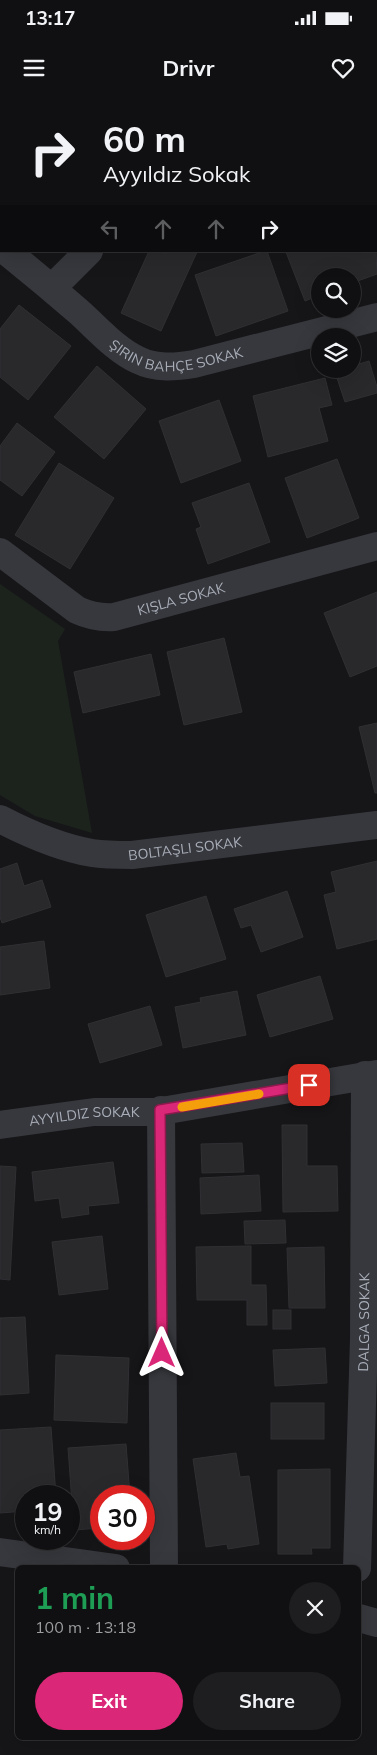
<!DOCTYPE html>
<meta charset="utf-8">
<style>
body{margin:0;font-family:Mulish,sans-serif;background:#1e1e20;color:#f1f3f6;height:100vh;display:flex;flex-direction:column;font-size:19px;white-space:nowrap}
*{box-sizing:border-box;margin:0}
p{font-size:16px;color:#9c9d9f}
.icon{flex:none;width:28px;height:28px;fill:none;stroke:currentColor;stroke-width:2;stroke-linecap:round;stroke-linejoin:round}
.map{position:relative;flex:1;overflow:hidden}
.side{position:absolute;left:15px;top:1465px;width:346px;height:175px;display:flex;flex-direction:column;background:#101012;border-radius:8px;box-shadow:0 5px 20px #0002,0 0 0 1px #303032}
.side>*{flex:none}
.banner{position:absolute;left:0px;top:0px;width:378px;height:152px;box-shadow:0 5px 20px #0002,0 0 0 1px #303032;background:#101012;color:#f1f3f6;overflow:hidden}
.fabs{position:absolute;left:311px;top:168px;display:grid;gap:10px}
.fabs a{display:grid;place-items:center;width:50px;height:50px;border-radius:50%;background:#101012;box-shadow:0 5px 20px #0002,0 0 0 1px #303032;font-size:25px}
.speed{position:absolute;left:15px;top:1385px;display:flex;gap:10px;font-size:25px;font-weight:700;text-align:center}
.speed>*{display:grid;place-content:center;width:65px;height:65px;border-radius:50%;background:#101012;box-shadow:0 5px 20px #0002,0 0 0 1px #303032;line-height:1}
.speed small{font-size:12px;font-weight:400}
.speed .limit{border:8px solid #d22;background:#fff;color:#111}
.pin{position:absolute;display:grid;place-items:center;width:42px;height:42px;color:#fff;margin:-21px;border-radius:10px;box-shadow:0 2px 8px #0006}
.me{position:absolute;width:55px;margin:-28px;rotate:0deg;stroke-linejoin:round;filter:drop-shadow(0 0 4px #0008)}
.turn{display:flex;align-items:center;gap:18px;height:105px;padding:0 20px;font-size:22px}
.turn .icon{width:65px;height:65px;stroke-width:2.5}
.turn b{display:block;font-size:35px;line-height:42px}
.lanes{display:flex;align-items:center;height:48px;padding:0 20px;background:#0003;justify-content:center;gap:25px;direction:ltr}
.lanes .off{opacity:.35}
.round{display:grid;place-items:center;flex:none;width:52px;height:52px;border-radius:26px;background:#1e1e20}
.overview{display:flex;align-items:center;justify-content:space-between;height:85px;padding:0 20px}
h1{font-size:30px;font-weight:700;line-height:38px;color:#1e9e55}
.action{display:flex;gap:10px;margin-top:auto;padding:10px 20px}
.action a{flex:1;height:58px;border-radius:30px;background:#db2777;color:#fff;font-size:20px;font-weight:700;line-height:58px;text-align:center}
.action a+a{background:#1e1e20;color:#f1f3f6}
.status{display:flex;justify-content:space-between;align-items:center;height:35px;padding:0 25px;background:#101012;direction:ltr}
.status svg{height:14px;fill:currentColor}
header{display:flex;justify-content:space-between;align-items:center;height:65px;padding:0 20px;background:#101012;font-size:22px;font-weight:700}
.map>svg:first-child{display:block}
.green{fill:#1c231d}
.building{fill:#29292c;stroke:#303034}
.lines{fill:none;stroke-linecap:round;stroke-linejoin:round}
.path{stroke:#3d3f44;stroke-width:3;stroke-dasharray:2.5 4;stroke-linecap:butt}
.minor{stroke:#37383d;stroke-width:28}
.route-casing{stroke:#8e194d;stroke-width:12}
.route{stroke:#db2777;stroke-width:9}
.slow{stroke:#f59e0b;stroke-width:9}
.labels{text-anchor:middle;stroke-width:5;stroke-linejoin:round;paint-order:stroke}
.street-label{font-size:14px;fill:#a8adb8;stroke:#111113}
</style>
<div class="status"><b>13:17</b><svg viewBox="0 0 49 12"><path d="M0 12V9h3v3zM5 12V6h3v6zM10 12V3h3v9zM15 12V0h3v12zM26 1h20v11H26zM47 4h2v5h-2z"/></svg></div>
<header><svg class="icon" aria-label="menu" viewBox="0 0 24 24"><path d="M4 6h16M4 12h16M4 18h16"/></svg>Drivr<svg class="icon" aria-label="heart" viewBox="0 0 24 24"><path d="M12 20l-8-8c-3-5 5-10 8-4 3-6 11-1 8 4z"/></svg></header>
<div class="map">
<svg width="377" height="1655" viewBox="0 0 377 1655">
<rect width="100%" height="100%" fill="#161618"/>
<polygon class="green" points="0,484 65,529 58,541 92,733 35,716 0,695"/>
<g class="building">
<polygon points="0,0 51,0 52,1 1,1 1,33"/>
<polygon points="142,0 176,0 177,1 140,1"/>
<polygon points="376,33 377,33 376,79"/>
<polygon points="149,151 159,151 166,154 168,151 197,152 161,231 121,213"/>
<polygon points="265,151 267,151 288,211 216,236 195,175"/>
<polygon points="289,151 376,151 377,174 352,183 352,176 320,176 320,195 305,201 286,152"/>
<polygon points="19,205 71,246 28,300 0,277 0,229"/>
<polygon points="369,261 377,287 377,293 345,302 335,272 345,269 352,269 352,266"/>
<polygon points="97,266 146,309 104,359 54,317"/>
<polygon points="325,278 332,305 319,308 328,341 268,357 253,296"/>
<polygon points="219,300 241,361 181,383 159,321"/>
<polygon points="17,323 55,352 22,396 0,380 0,346"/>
<polygon points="337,359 359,418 307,438 285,378"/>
<polygon points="59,363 114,398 70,469 15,435"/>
<polygon points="249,383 270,442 208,464 196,429 201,427 192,403"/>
<polygon points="377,492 377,566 350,577 324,513"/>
<polygon points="224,538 242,612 184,625 167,552"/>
<polygon points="151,554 160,595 83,613 74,572"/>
<polygon points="377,623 377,693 375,693 359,627"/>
<polygon points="377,761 377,839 337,849 324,795 336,792 331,772"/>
<polygon points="17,763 24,786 42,780 51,807 2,823 0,817 0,769"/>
<polygon points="287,791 303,837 261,852 251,825 241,828 234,809"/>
<polygon points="206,796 226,859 166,877 146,815"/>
<polygon points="44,841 50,888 0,895 0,847"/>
<polygon points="320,876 333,919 270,937 257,895"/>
<polygon points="237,891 246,935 183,948 175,907 201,902 200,898"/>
<polygon points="150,906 162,945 100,963 88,924"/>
<polygon points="282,1025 307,1025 307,1066 337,1066 338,1111 283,1112"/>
<polygon points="242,1043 244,1072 202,1073 201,1044"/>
<polygon points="113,1062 119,1103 88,1106 89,1114 62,1118 59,1098 35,1101 32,1072"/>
<polygon points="0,1066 16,1067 10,1180 0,1179"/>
<polygon points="259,1075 261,1111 201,1114 200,1078"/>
<polygon points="285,1120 286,1143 245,1144 244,1121"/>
<polygon points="102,1136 108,1189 59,1195 52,1142"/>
<polygon points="251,1146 251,1185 266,1185 267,1225 247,1225 247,1200 197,1200 196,1147"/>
<polygon points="324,1147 325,1208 289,1208 287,1148"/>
<rect x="273" y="1210" width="18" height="19"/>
<polygon points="25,1217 29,1293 0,1295 0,1218"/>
<polygon points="325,1248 327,1283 275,1286 273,1250"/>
<polygon points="56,1255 129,1258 127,1323 54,1320"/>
<rect x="271" y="1303" width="53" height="36"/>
<polygon points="51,1327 56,1396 26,1396 26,1411 0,1413 0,1330"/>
<polygon points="126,1344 130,1396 101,1396 101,1428 74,1430 68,1348"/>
<polygon points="236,1353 240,1377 249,1376 259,1444 228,1449 227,1444 206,1447 193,1359"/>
<polygon points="330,1369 330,1448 311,1448 312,1454 278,1454 278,1370"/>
</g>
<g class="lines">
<g class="path">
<polyline points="299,0 299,1"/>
<polyline points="243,1 246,0"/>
</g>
<g class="minor">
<polyline points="353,1 355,0"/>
<path id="s1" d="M6,151c25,20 49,40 73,61 19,17 37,38 59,48 18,9 38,7 56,4l183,-47"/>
<polyline points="52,188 89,151"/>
<path id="s2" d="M0,452l77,58c13,6 23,8 37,7l263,-71"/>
<path id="s3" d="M0,719c27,14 62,29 92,34 13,2 27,2 40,2l245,-30"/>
<polyline points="161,1010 164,1468"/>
<path id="s4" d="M0,1025l94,-13h62l221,-38"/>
<polyline points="0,1452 116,1468"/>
<path id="s5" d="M357,1468l7,-229 1,-264"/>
<polyline points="359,1518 377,1523"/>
</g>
</g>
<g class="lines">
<defs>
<polyline id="route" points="162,1253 160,1010 309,985"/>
</defs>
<use href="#route" class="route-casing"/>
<use href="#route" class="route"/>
<polyline class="slow" points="182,1007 259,994"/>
</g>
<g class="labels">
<g class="street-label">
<text dy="5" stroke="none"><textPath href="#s1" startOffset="209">ŞIRIN BAHÇE SOKAK</textPath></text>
<text dy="5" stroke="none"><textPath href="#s2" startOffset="204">KIŞLA SOKAK</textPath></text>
<text dy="5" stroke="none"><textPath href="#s3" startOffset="192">BOLTAŞLI SOKAK</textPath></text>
<text dy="5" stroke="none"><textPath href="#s4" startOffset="85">AYYILDIZ SOKAK</textPath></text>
<text dy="5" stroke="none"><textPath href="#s5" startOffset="246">DALGA SOKAK</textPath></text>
</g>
</g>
</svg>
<div class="fabs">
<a><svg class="icon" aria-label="search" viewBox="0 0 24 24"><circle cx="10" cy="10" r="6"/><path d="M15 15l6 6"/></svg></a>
<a><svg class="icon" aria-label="layers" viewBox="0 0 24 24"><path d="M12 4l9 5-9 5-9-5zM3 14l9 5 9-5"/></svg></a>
</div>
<div class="speed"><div>19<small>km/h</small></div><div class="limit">30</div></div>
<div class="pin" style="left:309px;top:985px;background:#d93025"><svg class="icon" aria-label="arrive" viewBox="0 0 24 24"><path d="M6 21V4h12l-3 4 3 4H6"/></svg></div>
<svg class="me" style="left:162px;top:1253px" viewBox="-20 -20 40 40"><path d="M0-17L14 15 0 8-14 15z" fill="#db2777" stroke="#fff" stroke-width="4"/></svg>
<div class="banner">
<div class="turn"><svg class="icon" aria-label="right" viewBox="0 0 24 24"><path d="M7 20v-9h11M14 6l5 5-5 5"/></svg><div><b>60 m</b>Ayyıldız Sokak</div></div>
<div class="lanes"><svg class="icon off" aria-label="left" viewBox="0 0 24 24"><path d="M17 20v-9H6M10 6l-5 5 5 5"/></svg><svg class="icon off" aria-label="ahead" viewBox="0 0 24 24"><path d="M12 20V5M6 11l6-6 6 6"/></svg><svg class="icon off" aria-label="ahead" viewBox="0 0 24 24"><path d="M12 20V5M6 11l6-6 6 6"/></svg><svg class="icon" aria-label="right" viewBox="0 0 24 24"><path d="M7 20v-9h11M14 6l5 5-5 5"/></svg></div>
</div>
<section class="side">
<div class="overview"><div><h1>1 min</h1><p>100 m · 13:18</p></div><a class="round"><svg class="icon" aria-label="close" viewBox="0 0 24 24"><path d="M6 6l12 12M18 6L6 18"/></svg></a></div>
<div class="action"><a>Exit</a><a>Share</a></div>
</section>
</div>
